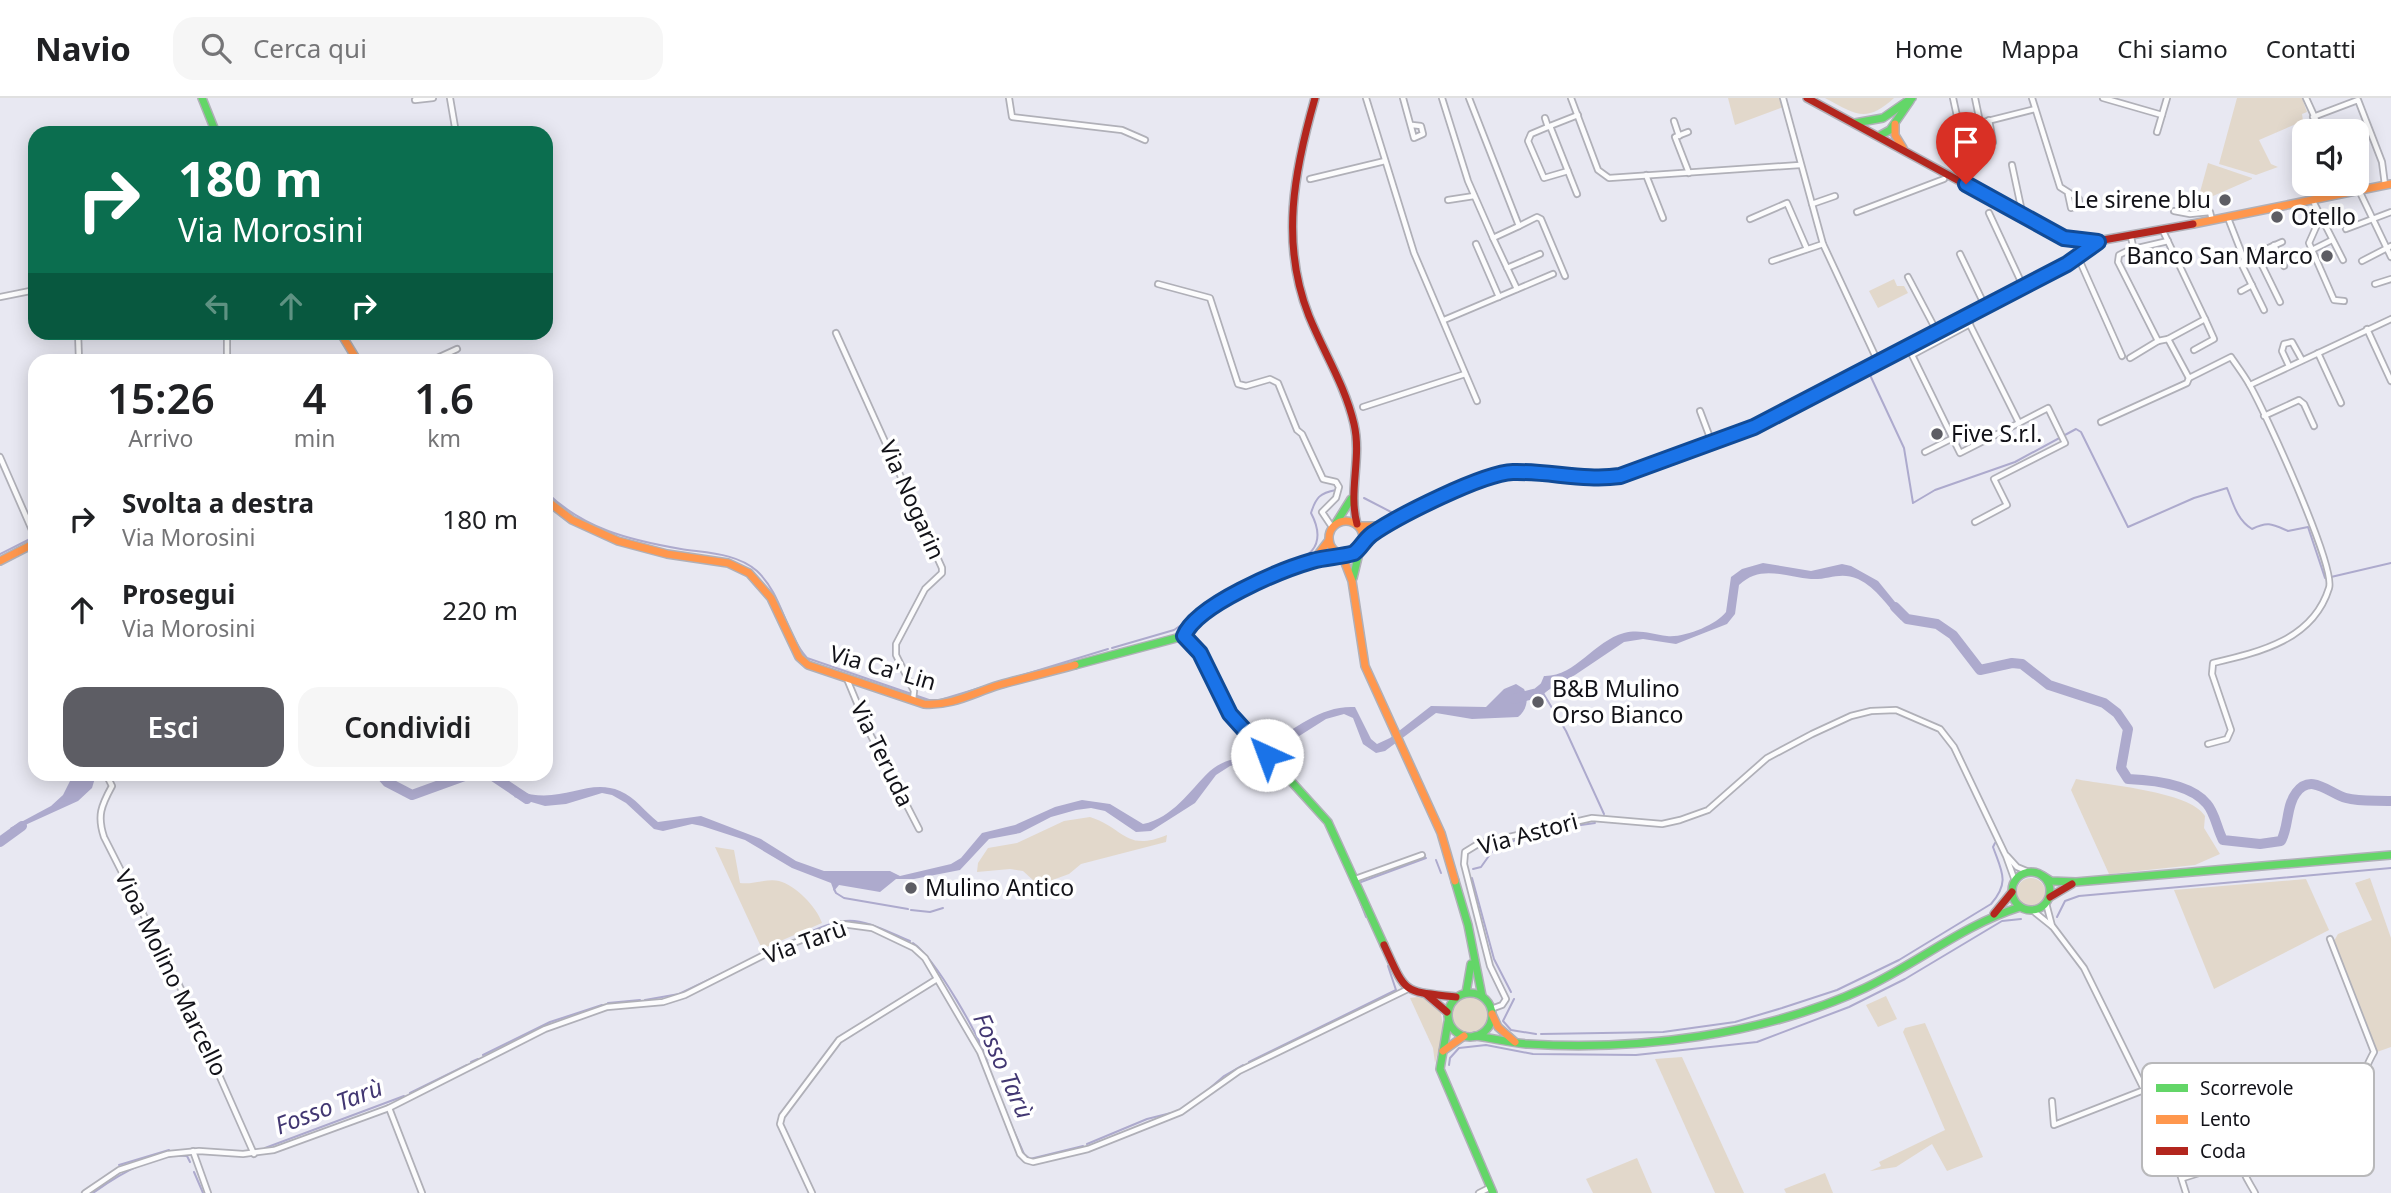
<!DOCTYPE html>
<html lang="it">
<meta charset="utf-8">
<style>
body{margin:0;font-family:"Noto Sans",sans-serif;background:#f6f6f6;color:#202124;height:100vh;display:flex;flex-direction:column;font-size:26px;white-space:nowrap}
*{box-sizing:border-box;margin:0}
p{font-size:23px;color:#757577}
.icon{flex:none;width:38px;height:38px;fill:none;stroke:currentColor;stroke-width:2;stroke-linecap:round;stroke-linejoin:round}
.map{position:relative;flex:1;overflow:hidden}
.sheet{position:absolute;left:28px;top:256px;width:525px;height:427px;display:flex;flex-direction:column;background:#fff;border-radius:21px;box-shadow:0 4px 18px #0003}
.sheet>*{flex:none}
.hud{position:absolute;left:28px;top:28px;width:525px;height:214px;border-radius:21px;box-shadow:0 4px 18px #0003;background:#0b6e4f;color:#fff;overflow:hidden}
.tools{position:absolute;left:2292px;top:21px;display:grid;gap:14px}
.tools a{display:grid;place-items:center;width:77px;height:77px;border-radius:14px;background:#fff;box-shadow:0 4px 18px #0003;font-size:35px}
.pin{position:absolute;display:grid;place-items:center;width:60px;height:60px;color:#fff;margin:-72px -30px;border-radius:50% 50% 50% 0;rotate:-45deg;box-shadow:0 0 7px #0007}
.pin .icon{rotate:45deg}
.me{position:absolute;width:77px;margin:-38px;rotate:317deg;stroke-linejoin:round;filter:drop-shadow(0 0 5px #0008)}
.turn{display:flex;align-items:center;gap:24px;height:147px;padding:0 35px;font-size:32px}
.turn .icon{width:91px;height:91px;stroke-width:2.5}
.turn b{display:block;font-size:49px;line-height:60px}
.lanes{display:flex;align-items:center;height:66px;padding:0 35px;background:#0003;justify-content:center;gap:35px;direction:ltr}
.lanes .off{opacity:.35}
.eta{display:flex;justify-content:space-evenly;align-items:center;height:119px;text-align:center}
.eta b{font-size:42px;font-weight:600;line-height:49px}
.primary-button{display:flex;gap:14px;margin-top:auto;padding:14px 35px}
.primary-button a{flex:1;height:80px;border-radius:21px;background:#5d5d64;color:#fff;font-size:28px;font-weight:600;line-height:80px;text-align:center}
.primary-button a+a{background:#f6f6f6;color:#202124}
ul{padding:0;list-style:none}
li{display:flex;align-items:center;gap:21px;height:91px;padding:0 35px}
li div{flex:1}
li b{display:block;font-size:26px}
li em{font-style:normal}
header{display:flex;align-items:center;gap:42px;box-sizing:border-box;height:98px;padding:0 35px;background:#fff;border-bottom:2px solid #e0e0e0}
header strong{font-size:33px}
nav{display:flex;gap:38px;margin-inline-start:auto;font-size:24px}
.search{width:490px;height:63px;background:#f6f6f6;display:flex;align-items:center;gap:18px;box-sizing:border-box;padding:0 24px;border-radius:21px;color:#757577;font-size:26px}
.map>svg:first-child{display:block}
.green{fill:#e2d8cb}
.water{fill:#adaacd}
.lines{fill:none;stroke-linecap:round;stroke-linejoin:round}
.stream{stroke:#adaacd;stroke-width:2}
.river{stroke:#adaacd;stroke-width:10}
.street-casing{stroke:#b0b0b8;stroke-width:8}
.fast-casing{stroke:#b0b0b8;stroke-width:10}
.slow-casing{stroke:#b0b0b8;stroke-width:10}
.jam-casing{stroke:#b0b0b8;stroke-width:10}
.street{stroke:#fcfcfd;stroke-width:4.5}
.fast{stroke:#63d668;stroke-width:7}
.slow{stroke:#ff974d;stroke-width:7}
.jam{stroke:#b3261e;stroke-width:7}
.route-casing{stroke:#114b97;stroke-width:18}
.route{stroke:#1a73e8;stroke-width:12}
.poi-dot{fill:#5d5d64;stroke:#fff;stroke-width:2.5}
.labels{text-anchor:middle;stroke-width:7;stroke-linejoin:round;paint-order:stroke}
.poi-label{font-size:23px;fill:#121218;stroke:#fff;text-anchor:start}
.street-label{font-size:23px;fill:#121218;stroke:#fff}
.water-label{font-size:24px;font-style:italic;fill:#423772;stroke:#fff}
.key{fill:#fff;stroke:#b8b8ba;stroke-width:2}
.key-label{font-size:19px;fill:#121218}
</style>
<header>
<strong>Navio</strong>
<div class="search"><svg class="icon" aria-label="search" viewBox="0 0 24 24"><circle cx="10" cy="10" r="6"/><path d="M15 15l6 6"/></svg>Cerca qui</div>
<nav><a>Home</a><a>Mappa</a><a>Chi siamo</a><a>Contatti</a></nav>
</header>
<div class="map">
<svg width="2391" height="1095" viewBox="0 0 2391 1095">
<rect width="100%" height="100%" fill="#e8e8f2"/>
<g class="green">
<polygon points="1728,0 1781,0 1783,9 1735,27"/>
<path d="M1825,0h69c-28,26 -39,16 -69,0z"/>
<polygon points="2237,0 2302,0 2307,14 2302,16 2303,23 2259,42 2271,66 2278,69 2256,77 2219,66"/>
<polygon points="2208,65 2252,80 2252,81 2197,105"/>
<polygon points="1894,181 1897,188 1904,188 1908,195 1878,210 1869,193"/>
<path d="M2076,681c29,6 114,12 129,37l-1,12 16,26 -25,11 -86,9 -38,-84z"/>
<path d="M1090,719c36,12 35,35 77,18l-1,7 -85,22 -12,10 -22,8 -13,-1 -11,-10 -13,-2 -33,3 1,-9 10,-15 29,-5 47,-22z"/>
<path d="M715,749l19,3 6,33c12,2 28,-5 39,-2 16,4 38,26 43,42l-60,26z"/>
<polygon points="2370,780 2391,840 2391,949 2377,954 2334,843 2338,836 2372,822 2355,785"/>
<circle cx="2031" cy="794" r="14"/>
<polygon points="2306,781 2329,832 2214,891 2174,792"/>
<circle cx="1469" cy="917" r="21"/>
<polygon points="1886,898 1897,921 1878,929 1866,907"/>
<polygon points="1417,899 1427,901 1440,911 1444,932 1435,965 1433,950 1410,900"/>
<polygon points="1925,925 1983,1059 1947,1073 1932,1046 1896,1069 1870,1073 1881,1068 1879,1064 1945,1032 1903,934 1905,930"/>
<polygon points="1682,959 1744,1095 1715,1095 1655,961"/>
<polygon points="1637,1060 1652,1095 1593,1095 1586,1081"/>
<polygon points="1825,1075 1833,1095 1786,1095 1784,1091"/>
</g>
<g class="water">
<path d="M1763,465l48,8 31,-7 9,2 27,15 26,32 -3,7c-14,-14 -24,-32 -43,-41 -18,-8 -29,1 -47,0 -26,-2 -50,-15 -72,6l-4,29 -8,10 -51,20 -33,-5 -19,3 -49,33 -34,19 -2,-6 5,-12c31,1 50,-35 80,-43 15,-4 28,1 43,3 17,2 49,-11 59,-24l5,-35 11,-8z"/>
<path d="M1516,586l8,5c5,10 3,21 -6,28l-46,2 -36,-6 -51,38 -9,2 -13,-9 -10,-26 -9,-4 -18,5 -41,26 -26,13 -29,8 -14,9 -21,28 -44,28 -15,1 -31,-21 -14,-3 -15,2 -25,7 -31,16 -31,6 -29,31 -46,9h-18l-16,13 -41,-7 -5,6 -3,-8 -39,-15 -47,-28 -43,-14 -10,-2 -29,7 -9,-2 -28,-26 -14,-8 -10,-2 -36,11 -21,2 -31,-9 4,-6c43,15 69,-14 102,0 15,6 25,21 38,31l43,-6 60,23 35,22 28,10h66l10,5 51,-12 10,-6 21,-25 33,-8 40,-18 27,-7 28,4 33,20c30,-6 46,-33 67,-53 16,-14 36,-13 54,-23 27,-16 55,-43 91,-41l16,32 6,5 13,-6 41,-32 55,1 18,-18z"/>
<polygon points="81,676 90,676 95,680 92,690 78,703 12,733 10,730 51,708 63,697 71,681"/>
</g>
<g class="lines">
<g class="stream">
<path d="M1870,277l34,73 9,55 22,-13 80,-28 61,-33 5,3 47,95 66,-29 33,-10c6,15 10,32 25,41 16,-8 20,-5 36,2l20,-4 17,51"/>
<polyline points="1749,326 1866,268"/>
<polyline points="1713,339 1740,329"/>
<path d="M1520,371c29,-6 58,6 88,4 33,-3 68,-22 99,-34"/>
<path d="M546,394c38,37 83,48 135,57 25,4 56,4 76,22 25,23 28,62 50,87l122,42h11l168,-51"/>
<polyline points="1364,400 1395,416 1413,409"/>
<polyline points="0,456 32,440"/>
<path d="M1276,474c29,-13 54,-23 35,-59 5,-16 9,-20 25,-23"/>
<polyline points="2331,479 2391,465"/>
<polyline points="1112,550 1174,532 1223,498"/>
<polyline points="1543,595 1566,633 1604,716"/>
<polyline points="1581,727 1595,725"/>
<polyline points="1562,732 1573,729"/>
<polyline points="1541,737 1557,733"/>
<polyline points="1484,749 1537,738"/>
<polyline points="1436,762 1441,775"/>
<polyline points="1473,771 1481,769 1496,748"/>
<polyline points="1472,780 1494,861 1511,894"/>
<polyline points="1361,784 1426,760"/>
<polyline points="1354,788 1366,819"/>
<polyline points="834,791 836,795 844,800 908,811"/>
<polyline points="911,812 930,814 943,810"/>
<polyline points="2057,819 2065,803 2079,798 2391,770"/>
<path d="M796,840c57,-26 58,-21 114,3"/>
<path d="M913,845c22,15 69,96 75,122"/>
<polyline points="1514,901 1503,923 1511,932 1536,936"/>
<polyline points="645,902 679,896 790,843"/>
<polyline points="608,905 640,902"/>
<path d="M1541,936l122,-2 72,-10 47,-14 55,-18 62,-30 92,-56c19,-22 11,-32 2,-57l2,-4"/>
<polyline points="483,957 550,924 602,907"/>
<polyline points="471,964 478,961"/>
<polyline points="1249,964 1396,892 1388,868"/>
<polyline points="1449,967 1450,960 1459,950 1486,947 1533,956 1636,957 1757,944 1849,909 1905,881 2002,823 2021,821"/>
<polyline points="410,995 467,967"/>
<polyline points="1202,997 1224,978 1243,967"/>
<polyline points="1013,1031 1024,1056 1030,1061 1083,1048"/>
<polyline points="1087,1046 1147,1021 1171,1015"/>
<polyline points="265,1050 404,998"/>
<polyline points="119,1067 169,1052"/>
<polyline points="194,1074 203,1095"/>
<path d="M93,1095c25,-18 62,-41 94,-37l3,6"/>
</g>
<g class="river">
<path d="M1895,509l12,12 30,5 16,11 27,35 32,-7 10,1 27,21 55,18 13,10 11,16 -7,39 7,11c24,1 63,5 79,25 8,9 10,25 16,36l37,4 21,-3c8,-15 5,-35 15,-48 15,-21 34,1 50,5 14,4 31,2 45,3"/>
<polyline points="1514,601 1537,595 1548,586"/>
<polyline points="380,676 387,684 412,697 470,676"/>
<polyline points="490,676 527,701"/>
<polyline points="0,744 22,728"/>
</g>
<defs>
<g id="street">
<polyline points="450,0 456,35"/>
<polyline points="1009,0 1012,19 1122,32 1145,42"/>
<polyline points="1366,0 1414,155 1477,303"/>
<polyline points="1403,0 1414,40 1423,36 1421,28 1412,27"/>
<polyline points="1442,0 1468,83 1493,140 1519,128 1469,0"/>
<polyline points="1571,0 1598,72 1609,80 1800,67"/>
<polyline points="1783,0 1823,146 1879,266"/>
<polyline points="1953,0 1964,50 1993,44 1989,22"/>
<polyline points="1975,0 1980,24"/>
<polyline points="2032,0 2060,89 2079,101 2080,107 2071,110 2068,96"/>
<polyline points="2103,0 2162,17"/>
<polyline points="2306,0 2321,33"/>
<polyline points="415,2 433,0"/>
<polyline points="2313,19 2358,2 2382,64 2385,87"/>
<polyline points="1545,20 1548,29"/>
<polyline points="1674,23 1679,38"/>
<polyline points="1982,24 1987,46"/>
<polyline points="1550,28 1531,36 1528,43 1544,80 1568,73"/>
<polyline points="1960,30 2035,11"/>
<polyline points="1688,34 1675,39 1689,75"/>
<polyline points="2157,34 2167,0"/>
<polyline points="2012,67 2021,109 2018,114"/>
<polyline points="1646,77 1663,120"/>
<polyline points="1310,81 1385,63"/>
<polyline points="2356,86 2391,159"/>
<polyline points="1577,96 1550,28 1578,17"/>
<polyline points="1448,102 1474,98"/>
<polyline points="2313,103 2343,162"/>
<polyline points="1812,106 1835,98"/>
<polyline points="2174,113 2190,116 2210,114 2212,122"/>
<polyline points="1857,114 1944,81"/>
<polyline points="1989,115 2023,188"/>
<polyline points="2321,118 2309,145 2334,202 2344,203"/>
<polyline points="2228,120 2244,161 2282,144"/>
<polyline points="1750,121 1787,105 1807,151"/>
<polyline points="1519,128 1537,119 1541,121 1565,178"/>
<polyline points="2346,131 2391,114"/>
<path d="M2163,133l42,88 -37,20 21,39 42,-21c6,9 13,18 18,27 15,25 87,183 80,204 -16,52 -69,64 -116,75l-1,11 19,56 -4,9 -19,5"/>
<polyline points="2131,139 2133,148 2129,152 2168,143"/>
<polyline points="1493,140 1517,191"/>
<polyline points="1476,146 1499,199"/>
<polyline points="2274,147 2284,168"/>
<polyline points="2129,152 2119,157 2118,164 2158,243 2168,241"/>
<polyline points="2312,152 2332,142"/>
<polyline points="2256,155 2280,204"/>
<polyline points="1960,156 1984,206"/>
<polyline points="2078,159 2122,258"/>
<polyline points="2244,161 2242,167 2264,212"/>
<polyline points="1772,163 1823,146"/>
<polyline points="2362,163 2391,148"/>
<polyline points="1507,170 1540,156"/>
<polyline points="1908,179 1936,232"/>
<polyline points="1158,186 1210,200 1238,286 1246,288 1270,281 1278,285 1297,332 1302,336 1323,381 1336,384 1339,389 1336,400 1322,414 1332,429"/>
<polyline points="2375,186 2391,181"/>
<polyline points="2241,193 2252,187"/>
<polyline points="0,199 35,192"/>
<polyline points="1965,217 2019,325 2048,310 2065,345 1994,381 2007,407 1975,424"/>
<polyline points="1444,222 1553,176"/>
<polyline points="1970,226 1912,257 1960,355 2019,325"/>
<polyline points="2367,231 2391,283"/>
<polyline points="78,234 79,262"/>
<polyline points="227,234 227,262"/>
<polyline points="836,235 942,470 942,475 925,491 896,546 896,557 914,593 913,602"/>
<polyline points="2194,252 2214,241 2205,221"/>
<polyline points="2318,255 2341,305"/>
<polyline points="2130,260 2158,243"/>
<polyline points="433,262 457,251"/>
<polyline points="2289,268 2282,253 2284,246 2292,244 2302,262"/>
<polyline points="2250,287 2391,221"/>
<polyline points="1363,309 1465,276"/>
<polyline points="1700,313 1712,345"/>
<polyline points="2264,318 2299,302 2304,306 2314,328"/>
<polyline points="2101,324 2187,285 2189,280"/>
<polyline points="1925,354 1953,340"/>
<polyline points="0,359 35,439"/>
<polyline points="847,581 869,634 919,731"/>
<path d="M106,676l6,12c-11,20 -15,30 -8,51l77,152 73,165"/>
<polyline points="2007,758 2017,769 2029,774"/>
<polyline points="1355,781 1422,757"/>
<polyline points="2046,805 2052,828"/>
<polyline points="2032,812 2053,829 2084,870 2170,1044 2186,1095"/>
<polyline points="1491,911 1502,907 1506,901 1490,868 1464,766 1465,754 1478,746 1592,720 1662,726 1680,722 1708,712 1767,660 1812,636 1851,618 1871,613 1896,612 1940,631 1954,649 2006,758 2015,783"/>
<polyline points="2052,1003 2054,1027 2144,992"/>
<polyline points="389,1010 422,1095"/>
<polyline points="193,1053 208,1095"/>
<polyline points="2183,1080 2231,1065 2241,1067"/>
<polyline points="85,1095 119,1072 168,1056 199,1053 243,1056 274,1052 389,1010 545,931 607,909 663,904 685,897 766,856 842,826 872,830 914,850 925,860 980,954 1020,1056 1026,1062 1033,1064 1088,1051 1181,1014 1239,973 1406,892"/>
<polyline points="812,1095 780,1026 782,1018 839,942 937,881"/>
<polyline points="1479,1095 1491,1089"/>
<path d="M2255,1095c-4,-8 -13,-20 -14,-30 -1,-21 81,-36 98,-51 21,-17 22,-38 35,-60l-44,-113"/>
</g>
<g id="fast">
<polyline points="202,0 216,35"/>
<polyline points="1855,25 1883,20 1912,0"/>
<polyline points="1879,38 1890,32 1910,3"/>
<polyline points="1336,425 1351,401"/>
<polyline points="1363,444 1412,413 1499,377 1526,374 1620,378 1769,322 1801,306"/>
<polyline points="1353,480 1360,451"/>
<polyline points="1184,538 1200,555 1230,616 1328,724 1384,847"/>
<path d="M1184,538c32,-48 102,-66 155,-82"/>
<polyline points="1075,567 1184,538"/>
<circle cx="2031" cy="793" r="19"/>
<polyline points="2043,778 2051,783 2076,784 2391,757"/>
<polyline points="1455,783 1468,827 1482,898"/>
<circle cx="1470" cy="917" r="22"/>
<polyline points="1466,895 1471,866"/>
<polyline points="1448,924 1440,971 1493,1095"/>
<path d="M1475,938c18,2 35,7 53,8 109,7 237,-9 337,-56 53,-25 98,-63 155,-81"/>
</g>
<g id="slow">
<polyline points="1895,26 1895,37 1903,50"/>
<polyline points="2193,126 2391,86"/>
<polyline points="340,234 357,262"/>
<path d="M1801,306c56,-29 109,-61 165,-90 45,-24 91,-43 132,-72"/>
<path d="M546,402l26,20 46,21 49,13 61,9 21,10 22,25 28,59 9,8 116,39c28,2 49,-11 75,-19 25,-7 51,-13 76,-20"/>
<circle cx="1346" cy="440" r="17"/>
<polyline points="1359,428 1380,428"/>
<polyline points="1342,457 1352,483 1365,568 1441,735 1455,783"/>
<polyline points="0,463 35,445"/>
<polyline points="1313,463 1329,442"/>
<polyline points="1492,916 1498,929 1515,944"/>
<polyline points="1443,953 1464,938"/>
</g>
<g id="jam">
<path d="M1315,0c-21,73 -35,145 -6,218 15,37 36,69 45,108 8,34 -6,67 3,100"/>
<polyline points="1807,0 2064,140 2092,144 2193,126"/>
<polyline points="2050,799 2072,786"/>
<polyline points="1994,816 2012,794"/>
<path d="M1384,847c23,50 18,46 72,52"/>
<polyline points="1426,896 1447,914"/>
</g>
</defs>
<use href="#street" class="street-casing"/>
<use href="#fast" class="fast-casing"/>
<use href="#slow" class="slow-casing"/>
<use href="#jam" class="jam-casing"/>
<use href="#street" class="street"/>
<use href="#fast" class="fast"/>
<use href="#slow" class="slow"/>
<use href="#jam" class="jam"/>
</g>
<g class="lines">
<defs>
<path id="route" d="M1267,657l-37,-41 -30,-61 -16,-17c12,-31 97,-66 128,-75 14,-4 29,-4 42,-8 7,-5 10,-13 18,-19 26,-18 111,-61 141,-62 36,-1 72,9 107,4l134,-49 313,-163 31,-22 -34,-4 -98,-54"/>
</defs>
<use href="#route" class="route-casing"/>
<use href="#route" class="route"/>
</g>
<g class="poi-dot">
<circle cx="2225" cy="102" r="7"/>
<circle cx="2277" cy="119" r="7"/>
<circle cx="2327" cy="158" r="7"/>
<circle cx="1937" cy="336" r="7"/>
<circle cx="1538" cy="604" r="7"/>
<circle cx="911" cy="790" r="7"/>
</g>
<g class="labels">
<g class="poi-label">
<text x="2211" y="110" text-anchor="end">Le sirene blu</text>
<text x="2291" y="127">Otello</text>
<text x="2313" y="166" text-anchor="end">Banco San Marco</text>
<text x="1951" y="344">Five S.r.l.</text>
<text x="1552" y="599">B&amp;B Mulino<tspan x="1552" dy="26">Orso Bianco</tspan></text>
<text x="925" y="798">Mulino Antico</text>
</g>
<g class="street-label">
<text transform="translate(912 402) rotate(66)" y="8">Via Nogarin</text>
<text transform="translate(883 570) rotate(16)" y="8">Via Ca' Lin</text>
<text transform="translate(882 656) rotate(64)" y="8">Via Teruda</text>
<text transform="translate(1528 736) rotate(-15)" y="8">Via Astori</text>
<text transform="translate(805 844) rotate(-20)" y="8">Via Tarù</text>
<text transform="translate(171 875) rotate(64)" y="8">Vioa Molino Marcello</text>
</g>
<g class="water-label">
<text transform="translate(1003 968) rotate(66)" y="8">Fosso Tarù</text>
<text transform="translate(329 1009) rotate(-21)" y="8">Fosso Tarù</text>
</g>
</g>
<rect x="2142" y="965" width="232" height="113" rx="10" class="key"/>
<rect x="2156" y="986" width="32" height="8" fill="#63d668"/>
<rect x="2156" y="1017" width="32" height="9" fill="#ff974d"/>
<rect x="2156" y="1049" width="32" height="8" fill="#b3261e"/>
<g class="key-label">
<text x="2200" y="997">Scorrevole</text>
<text x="2200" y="1028">Lento</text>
<text x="2200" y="1060">Coda</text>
</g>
</svg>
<div class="tools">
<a><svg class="icon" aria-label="sound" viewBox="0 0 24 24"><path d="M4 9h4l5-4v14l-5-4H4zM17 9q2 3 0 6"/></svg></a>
</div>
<div class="pin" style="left:1966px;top:86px;background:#d93025"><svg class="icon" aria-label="arrive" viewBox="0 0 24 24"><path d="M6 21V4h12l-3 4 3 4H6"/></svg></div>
<svg class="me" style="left:1267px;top:657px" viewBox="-20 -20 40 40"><circle r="19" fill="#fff"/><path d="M0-13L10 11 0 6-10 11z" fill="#1a73e8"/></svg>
<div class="hud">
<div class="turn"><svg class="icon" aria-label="right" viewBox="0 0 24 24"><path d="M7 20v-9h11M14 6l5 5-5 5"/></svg><div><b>180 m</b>Via Morosini</div></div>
<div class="lanes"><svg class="icon off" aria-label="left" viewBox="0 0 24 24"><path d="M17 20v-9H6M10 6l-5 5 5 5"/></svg><svg class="icon off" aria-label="ahead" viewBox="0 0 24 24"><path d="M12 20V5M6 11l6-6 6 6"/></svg><svg class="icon" aria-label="right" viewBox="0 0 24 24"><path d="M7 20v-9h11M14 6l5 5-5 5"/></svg></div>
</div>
<section class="sheet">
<div class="eta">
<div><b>15:26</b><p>Arrivo</p></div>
<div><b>4</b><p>min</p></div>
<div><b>1.6</b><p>km</p></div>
</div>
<ul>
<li><svg class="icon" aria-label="right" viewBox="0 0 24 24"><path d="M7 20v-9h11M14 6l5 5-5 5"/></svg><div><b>Svolta a destra</b><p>Via Morosini</p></div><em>180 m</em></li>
<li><svg class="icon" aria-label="ahead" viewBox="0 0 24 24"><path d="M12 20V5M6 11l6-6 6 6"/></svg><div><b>Prosegui</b><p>Via Morosini</p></div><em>220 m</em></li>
</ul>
<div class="primary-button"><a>Esci</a><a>Condividi</a></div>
</section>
</div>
